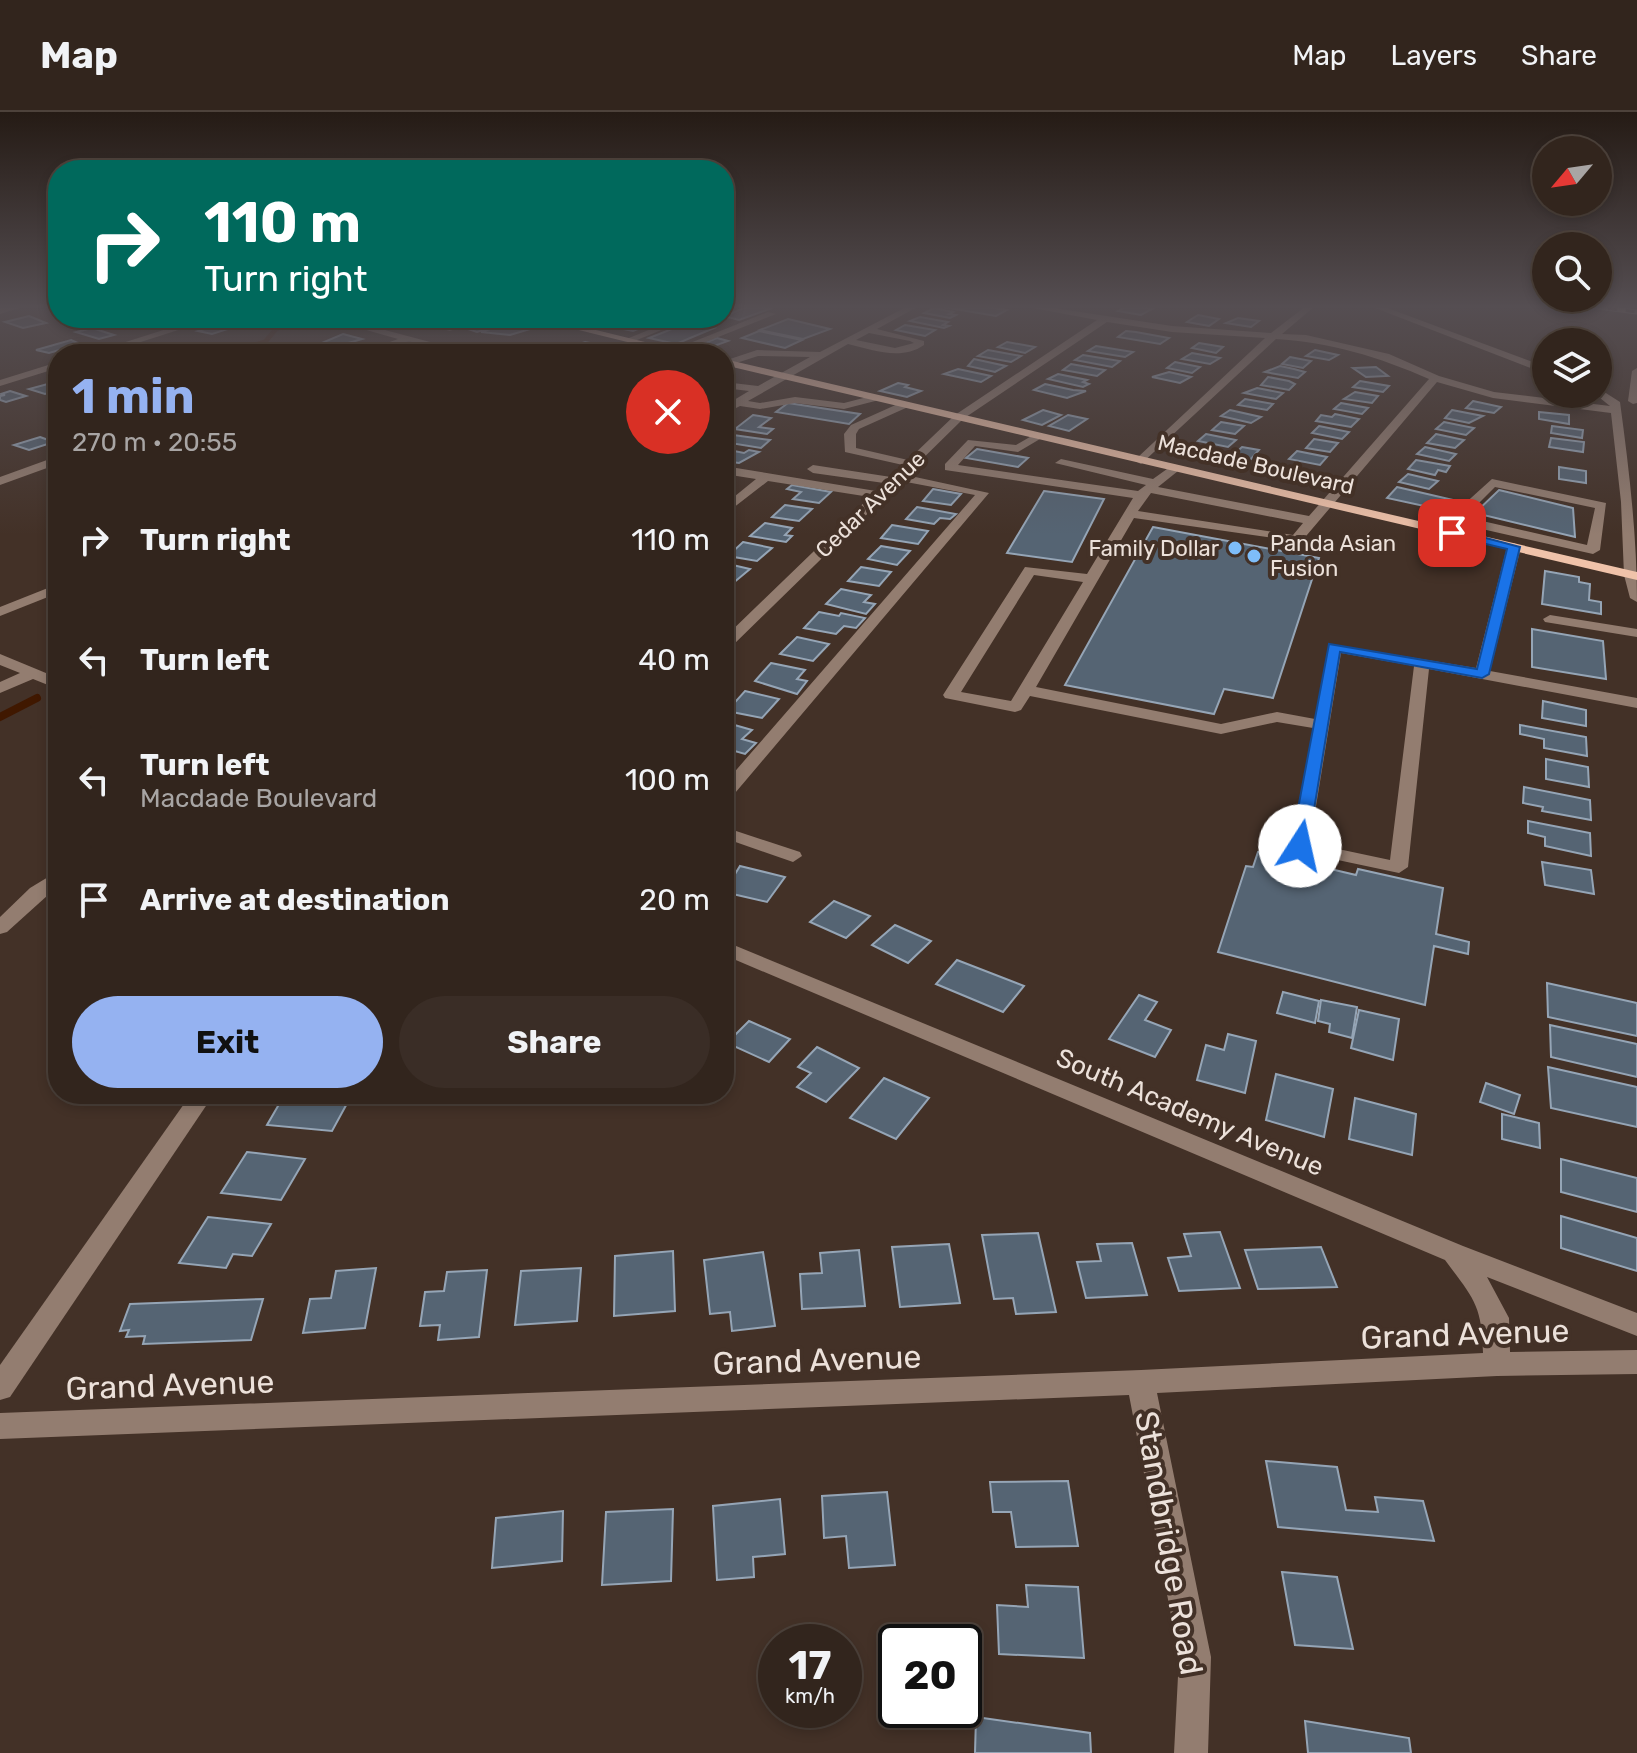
<!DOCTYPE html>
<meta charset="utf-8">
<style>
body{margin:0;font-family:Rubik,sans-serif;background:#3a2d26;color:#f1f3f6;height:100vh;display:flex;flex-direction:column;font-size:30px;white-space:nowrap}
*{box-sizing:border-box;margin:0}
p{font-size:26px;color:#a8a5a4}
.icon{flex:none;width:44px;height:44px;fill:none;stroke:currentColor;stroke-width:2;stroke-linecap:round;stroke-linejoin:round}
.map{position:relative;flex:1;overflow:hidden}
.panel{position:absolute;left:48px;top:232px;width:686px;height:760px;display:flex;flex-direction:column;background:#32251d;border-radius:32px;box-shadow:0 4px 12px #0003,0 0 0 2px #4d423b}
.panel>*{flex:none}
.banner{position:absolute;left:48px;top:48px;width:686px;height:168px;border-radius:32px;box-shadow:0 4px 12px #0003,0 0 0 2px #4d423b;background:#00695c;color:#fff;overflow:hidden}
.needle{width:52px;rotate:241deg}
.fabs{position:absolute;left:1532px;top:24px;display:grid;gap:16px}
.fabs a{display:grid;place-items:center;width:80px;height:80px;border-radius:50%;background:#32251d;box-shadow:0 4px 12px #0003,0 0 0 2px #4d423b;font-size:40px}
.speed{position:absolute;left:758px;top:1512px;display:flex;gap:16px;font-size:40px;font-weight:700;text-align:center}
.speed>*{display:grid;place-content:center;width:104px;height:104px;border-radius:50%;background:#32251d;box-shadow:0 4px 12px #0003,0 0 0 2px #4d423b;line-height:1}
.speed small{font-size:20px;font-weight:400}
.speed .limit{border:4px solid #111;border-radius:12px;background:#fff;color:#111}
.pin{position:absolute;display:grid;place-items:center;width:68px;height:68px;color:#fff;margin:-34px;border-radius:16px;box-shadow:0 4px 12px #0006}
.me{position:absolute;width:88px;margin:-44px;rotate:10deg;stroke-linejoin:round;filter:drop-shadow(0 0 6px #0008)}
.turn{display:flex;align-items:center;gap:28px;height:168px;padding:0 24px;font-size:36px}
.turn .icon{width:104px;height:104px;stroke-width:2.5}
.turn b{display:block;font-size:56px;line-height:68px}
.round{display:grid;place-items:center;flex:none;width:84px;height:84px;border-radius:42px;background:#3a2d26}
.overview{display:flex;align-items:center;justify-content:space-between;height:136px;padding:0 24px}
h1{font-size:48px;font-weight:700;line-height:60px;color:#95b2f1}
.action{display:flex;gap:16px;margin-top:auto;padding:16px 24px}
.action a{flex:1;height:92px;border-radius:48px;background:#95b2f1;color:#111;font-size:32px;font-weight:700;line-height:92px;text-align:center}
.action a+a{background:#3a2d26;color:#f1f3f6}
ul{padding:0;list-style:none}
li{display:flex;align-items:center;gap:24px;height:120px;padding:0 24px}
li div{flex:1}
li b{display:block;font-size:30px}
li em{font-style:normal}
header{display:flex;align-items:center;gap:48px;box-sizing:border-box;height:112px;padding:0 40px;background:#32251d;border-bottom:2px solid #4d423b}
header strong{font-size:38px}
nav{display:flex;gap:44px;margin-inline-start:auto;font-size:28px}
.map>svg:first-child{display:block}
.lines{fill:none;stroke-linecap:round;stroke-linejoin:round}
.stream-far1{stroke:#401800;stroke-width:5}
.stream{stroke:#401800;stroke-width:8}
.building{fill:#556473;stroke:#95a5b6;stroke-width:2}
.minor{fill:#937d70;fill-rule:evenodd}
.major{fill:#f0c3aa;fill-rule:evenodd}
.rail-casing{stroke:#cdc1b9;stroke-width:5}
.rail{stroke:#433127;stroke-width:3;stroke-dasharray:9;stroke-linecap:butt}
.route{fill:#1a73e8;stroke:#114b97;stroke-width:2}
.poi-dot{fill:#7ebdf9;stroke:#433127;stroke-width:3}
.labels{text-anchor:middle;stroke-width:8;stroke-linejoin:round;paint-order:stroke}
.far-street-label{font-size:22px;fill:#ece1da;stroke:#433127}
.far-poi-label{font-size:22px;fill:#ece1da;stroke:#433127;text-anchor:start}
.street-label{font-size:26px;fill:#ece1da;stroke:#433127}
.near-street-label{font-size:32px;fill:#ece1da;stroke:#433127}
</style>
<header>
<strong>Map</strong>
<nav><a>Map</a><a>Layers</a><a>Share</a></nav>
</header>
<div class="map">
<svg width="1637" height="1641" viewBox="0 0 1637 1641">
<rect width="100%" height="100%" fill="#433127"/>
<g class="lines">
<polyline class="stream-far1" points="227,242 265,230 276,217 295,206"/>
<polyline class="stream" points="0,605 37,586"/>
</g>
<g class="building">
<polygon points="749,194 772,196 739,208 724,204"/>
<polygon points="937,194 983,194 1007,198 996,204"/>
<polygon points="1127,194 1135,194 1152,197 1141,203 1118,199"/>
<polygon points="934,196 953,200 949,202 956,203 950,206 924,201"/>
<polygon points="1198,203 1219,207 1209,214 1187,210"/>
<polygon points="29,204 46,211 23,216 5,210"/>
<polygon points="920,205 948,210 943,213 949,214 944,216 910,209"/>
<polygon points="487,206 506,211 477,220 459,214"/>
<polygon points="616,206 631,206 636,207 614,215 601,212"/>
<polygon points="1238,206 1259,209 1251,215 1226,211"/>
<polygon points="788,207 830,217 803,227 760,218"/>
<polygon points="639,208 653,211 633,219 618,216"/>
<polygon points="508,211 530,217 510,223 481,220"/>
<polygon points="687,211 714,216 676,232 649,226"/>
<polygon points="220,212 234,215 212,222 198,219"/>
<polygon points="905,213 935,218 925,224 896,218"/>
<polygon points="92,216 114,223 99,227 76,220"/>
<polygon points="759,219 802,228 785,236 742,226"/>
<polygon points="1126,219 1136,220 1169,226 1160,232 1118,225"/>
<polygon points="343,222 362,227 338,234 324,230"/>
<polygon points="717,226 728,229 703,238 693,236"/>
<polygon points="71,228 80,232 49,241 36,238"/>
<polygon points="585,230 600,233 575,242 556,240"/>
<polygon points="1007,230 1035,235 1025,241 998,235"/>
<polygon points="1199,231 1223,235 1216,241 1192,236"/>
<polygon points="1096,234 1133,240 1125,245 1088,239"/>
<polygon points="302,235 316,235 329,238 317,242 286,241"/>
<polygon points="988,238 1021,244 1011,250 978,244"/>
<polygon points="1315,238 1338,243 1329,248 1306,244"/>
<polygon points="1192,241 1220,246 1210,252 1182,247"/>
<polygon points="1083,243 1120,249 1112,255 1075,248"/>
<polygon points="1290,245 1311,249 1303,256 1282,252"/>
<polygon points="974,247 1006,254 995,260 968,254"/>
<polygon points="1175,250 1200,255 1192,261 1167,256"/>
<polygon points="1071,252 1105,258 1097,264 1063,258"/>
<polygon points="1280,254 1294,257 1305,260 1298,266 1265,260"/>
<polygon points="1376,255 1388,264 1366,265 1353,256"/>
<polygon points="958,257 991,264 981,270 944,262"/>
<polygon points="1169,260 1191,265 1180,271 1152,265"/>
<polygon points="1058,262 1087,268 1083,270 1089,272 1083,275 1048,267"/>
<polygon points="1268,265 1289,269 1295,272 1289,278 1261,273"/>
<polygon points="1360,269 1389,274 1383,280 1353,275"/>
<polygon points="55,270 58,271 58,278 45,282 29,277"/>
<polygon points="898,271 908,273 905,275 921,279 907,285 880,279"/>
<polygon points="1045,272 1073,278 1086,279 1067,286 1034,278"/>
<polygon points="1257,276 1283,281 1276,287 1244,281"/>
<polygon points="10,279 26,284 6,290 0,288 0,284 5,283 1,282"/>
<polygon points="1355,280 1378,284 1372,291 1344,287"/>
<polygon points="1245,287 1273,292 1267,298 1238,293"/>
<polygon points="1473,289 1501,295 1494,301 1466,296"/>
<polygon points="788,291 860,302 849,312 776,300"/>
<polygon points="1341,291 1368,296 1362,302 1334,297"/>
<polygon points="1043,298 1061,303 1042,313 1023,308"/>
<polygon points="1230,298 1261,305 1251,311 1221,304"/>
<polygon points="1452,298 1483,304 1469,311 1445,306"/>
<polygon points="1539,300 1569,303 1569,312 1539,307"/>
<polygon points="1335,302 1359,307 1351,315 1316,309 1321,303 1332,305"/>
<polygon points="753,303 771,306 759,315 773,317 767,322 735,317"/>
<polygon points="1068,303 1087,307 1069,319 1049,314"/>
<polygon points="1221,310 1244,314 1235,322 1212,318"/>
<polygon points="1444,310 1474,316 1466,323 1436,317"/>
<polygon points="1319,314 1349,320 1342,327 1312,321"/>
<polygon points="1552,314 1583,318 1582,326 1551,321"/>
<polygon points="726,322 770,328 761,336 724,330"/>
<polygon points="1206,322 1236,328 1228,335 1198,329"/>
<polygon points="1436,322 1464,328 1455,336 1427,331"/>
<polygon points="40,325 54,330 29,338 14,333"/>
<polygon points="1551,326 1584,330 1583,340 1549,335"/>
<polygon points="1314,327 1338,331 1330,340 1306,336"/>
<polygon points="1194,334 1217,339 1208,348 1184,343"/>
<polygon points="1242,335 1259,338 1251,347 1233,343"/>
<polygon points="1425,335 1456,342 1449,349 1417,342"/>
<polygon points="724,337 744,341 749,338 759,340 739,351 724,349"/>
<polygon points="977,337 1028,346 1018,355 966,346"/>
<polygon points="1297,339 1327,345 1320,353 1289,347"/>
<polygon points="1416,348 1450,354 1446,360 1438,358 1435,363 1408,357"/>
<polygon points="1559,355 1586,359 1586,371 1559,367"/>
<polygon points="1408,362 1438,369 1429,377 1399,370"/>
<polygon points="792,373 831,380 819,391 793,387 801,380 787,377"/>
<polygon points="1397,375 1462,390 1452,400 1387,386"/>
<polygon points="933,377 961,382 951,393 923,389"/>
<polygon points="1499,378 1573,396 1575,425 1475,401"/>
<polygon points="1044,379 1104,387 1072,450 1007,441"/>
<polygon points="785,393 812,397 799,409 772,405"/>
<polygon points="917,395 956,402 950,407 940,406 934,412 906,407"/>
<polygon points="765,411 792,416 785,423 792,424 786,430 750,424"/>
<polygon points="892,413 928,419 918,432 881,426"/>
<polygon points="1153,415 1319,446 1273,586 1224,577 1214,602 1065,573"/>
<polygon points="743,430 772,436 757,449 728,444"/>
<polygon points="881,434 910,439 897,453 868,447"/>
<polygon points="724,451 750,457 732,472 724,470"/>
<polygon points="861,455 891,460 879,474 848,469"/>
<polygon points="1545,459 1579,465 1579,470 1590,472 1589,488 1601,490 1601,502 1542,492"/>
<polygon points="841,477 871,483 864,490 875,492 866,502 826,492"/>
<polygon points="819,500 839,504 841,501 865,506 856,516 844,514 836,522 804,516"/>
<polygon points="1532,517 1603,529 1606,567 1532,555"/>
<polygon points="797,525 829,532 813,549 780,542"/>
<polygon points="771,551 805,558 797,567 807,569 797,582 755,569"/>
<polygon points="745,579 779,587 762,606 727,599"/>
<polygon points="1543,589 1586,598 1586,614 1542,606"/>
<polygon points="724,610 752,618 742,627 756,631 745,642 724,636"/>
<polygon points="1520,613 1586,625 1587,644 1544,636 1544,627 1520,622"/>
<polygon points="1546,647 1588,655 1589,675 1546,667"/>
<polygon points="1524,675 1590,688 1591,708 1542,699 1543,695 1523,691"/>
<polygon points="1528,709 1590,721 1591,744 1545,734 1545,725 1528,721"/>
<polygon points="1258,740 1356,763 1358,757 1443,776 1436,822 1469,830 1468,842 1434,834 1425,893 1218,840 1246,754 1253,755"/>
<polygon points="1542,750 1591,758 1594,782 1545,773"/>
<polygon points="740,754 785,765 767,790 724,780"/>
<polygon points="834,789 870,804 846,826 810,810"/>
<polygon points="895,813 931,829 908,851 872,833"/>
<polygon points="957,848 1024,874 1003,900 936,872"/>
<polygon points="1547,871 1637,891 1637,924 1548,905"/>
<polygon points="1283,880 1319,889 1315,911 1277,901"/>
<polygon points="1139,883 1157,890 1145,908 1171,918 1155,945 1109,927"/>
<polygon points="1321,888 1357,895 1352,926 1329,920 1330,912 1318,909"/>
<polygon points="1359,898 1399,907 1393,948 1351,936"/>
<polygon points="749,909 790,927 769,950 727,931"/>
<polygon points="1550,913 1637,932 1637,965 1551,945"/>
<polygon points="1228,922 1256,929 1245,981 1197,968 1206,933 1224,938"/>
<polygon points="817,935 859,956 826,990 797,975 811,961 798,955"/>
<polygon points="1548,955 1637,975 1637,1015 1551,996"/>
<polygon points="1276,962 1333,977 1324,1025 1266,1008"/>
<polygon points="884,966 929,986 896,1027 850,1006"/>
<polygon points="1486,971 1520,983 1514,1002 1480,990"/>
<polygon points="285,982 308,982 350,986 332,1019 267,1013"/>
<polygon points="1355,986 1416,1002 1412,1043 1349,1027"/>
<polygon points="1502,1002 1539,1011 1540,1036 1502,1027"/>
<polygon points="247,1040 305,1047 281,1088 221,1081"/>
<polygon points="1561,1047 1637,1066 1637,1100 1561,1080"/>
<polygon points="1561,1104 1637,1126 1637,1159 1561,1136"/>
<polygon points="208,1105 271,1112 252,1144 233,1142 226,1156 179,1151"/>
<polygon points="1220,1120 1240,1176 1179,1179 1168,1146 1191,1144 1184,1122"/>
<polygon points="1038,1121 1056,1200 1016,1202 1013,1186 994,1187 982,1123"/>
<polygon points="1132,1131 1147,1183 1086,1186 1077,1150 1101,1149 1097,1132"/>
<polygon points="949,1132 960,1191 900,1195 892,1135"/>
<polygon points="1321,1135 1337,1175 1258,1177 1245,1138"/>
<polygon points="859,1138 865,1194 802,1197 800,1162 822,1161 820,1141"/>
<polygon points="673,1139 675,1199 614,1204 615,1144"/>
<polygon points="763,1140 775,1214 732,1219 730,1200 710,1202 704,1148"/>
<polygon points="376,1156 365,1216 303,1221 310,1187 331,1186 336,1159"/>
<polygon points="581,1156 577,1209 515,1213 521,1159"/>
<polygon points="487,1158 479,1225 438,1228 440,1213 420,1214 425,1180 444,1179 447,1160"/>
<polygon points="263,1187 251,1228 143,1232 145,1224 126,1225 129,1218 120,1219 130,1192"/>
<polygon points="1266,1349 1337,1355 1346,1398 1378,1400 1375,1385 1423,1389 1434,1429 1278,1415"/>
<polygon points="1068,1369 1078,1434 1016,1435 1011,1400 993,1400 990,1370"/>
<polygon points="887,1380 895,1453 849,1456 846,1424 824,1426 822,1384"/>
<polygon points="780,1387 785,1442 753,1445 754,1465 717,1468 713,1394"/>
<polygon points="673,1397 671,1469 602,1473 606,1400"/>
<polygon points="563,1399 562,1449 492,1456 496,1406"/>
<polygon points="1282,1460 1337,1465 1353,1537 1295,1533"/>
<polygon points="1026,1473 1078,1475 1084,1546 999,1542 997,1493 1028,1495"/>
<polygon points="976,1605 1090,1621 1091,1641 975,1641"/>
<polygon points="1305,1609 1409,1626 1411,1641 1308,1641"/>
</g>
<g class="lines">
<g class="minor">
<polygon points="11,194 26,194 0,202 0,196"/>
<path d="M908,194h11l-42,23 47,12v4c-23,16 -51,5 -76,-1l-100,57 12,2 35,-6 49,6 31,-8 5,3 -1,2 -35,9 -49,-6 -35,6 -20,-3 -16,8v-8l25,-15 -25,-3v-6l34,4 52,-29 -52,-1 -31,10 -3,-5 33,-11 63,2zM869,221l41,8 4,2 -19,5 -39,-8z"/>
<path d="M1022,194h19l131,20 99,7 35,-27h9l-33,28 24,1 83,19 50,22 55,16 116,14 -15,-12 3,-6 22,14c9,67 17,133 17,200l-7,-4 -6,-23 -3,-73 -10,-89 -118,-15 -56,-16 -136,160 -167,-24 -98,169 185,37 56,-12 38,7 14,-75 147,24 31,-121 7,-4 7,4 -31,124 147,27v10l-208,-39 -21,198 -9,6 -99,-21 -9,-6 22,-118 -36,-6 -56,12 -191,-38 -9,14 -6,2 -70,-14 -2,-3 82,-128 62,7 46,-76 -188,-28v-6l23,-24 48,5 19,-11 10,2 -27,16 -43,-6 -17,19 180,26 8,-6 -91,-22 6,-4 92,20 21,-15 6,4 -2,3 -20,16 151,29 120,-137c-50,-22 -99,-37 -153,-40l-135,125 -4,-2v-4l128,-120 -93,-6 -65,-10 -144,97 -57,56 83,18 -259,306 -6,1v-16l251,-289 -74,-14 -172,168 -5,1v-12l146,-141 -102,-16 -44,34v-10l32,-26 -32,-5v-8l152,25 8,-8 -71,-10 -6,-4 6,-4 78,12 12,-12 -58,-13 -1,-18 7,-9 49,-22h8v4l-49,22 -3,5v14l52,12 47,-45 142,-95zM1151,381l152,30 -10,12 -155,-24zM1034,463l49,7 -72,119 -50,-9zM1341,541l73,13 -24,194 -80,-17z"/>
<polygon points="1370,194 1382,194 1546,255 1546,262"/>
<polygon points="768,200 776,202 678,241 670,239"/>
<polygon points="201,206 216,206 103,242 88,242"/>
<path d="M324,206h16l135,36c-22,0 -41,-9 -63,-12 -17,-2 -36,12 -55,12l41,-15z"/>
<polygon points="472,206 486,206 450,219 442,217"/>
<polygon points="678,206 691,206 632,230 624,228"/>
<polygon points="666,234 669,239 646,242 648,240"/>
<polygon points="58,250 58,256 0,274 0,268"/>
<polygon points="1637,256 1637,291 1633,292 1628,289 1632,259"/>
<polygon points="58,344 58,352 0,373 0,365"/>
<path d="M1492,367l114,24 -6,47 -7,4 -142,-32v-6zM1495,375l100,21 -8,37 -122,-28z"/>
<polygon points="58,472 58,481 0,504 0,495"/>
<polygon points="1550,503 1637,517 1637,525 1545,510 1543,507"/>
<polygon points="0,542 58,566 58,577 33,567 0,581 0,570 20,561 0,553"/>
<polygon points="724,715 800,740 802,744 793,750 724,726"/>
<polygon points="58,759 58,774 7,820 0,822 0,805 30,776"/>
<path d="M724,829l739,305 174,67v23l-150,-59 22,41 1,34 127,-2v24l-140,2 -340,17 54,264 -3,96h-34l5,-96 -50,-262 -1129,44v-26l1141,-43 342,-17c-1,-49 -10,-55 -38,-93l-721,-305z"/>
<polygon points="191,982 214,982 10,1285 0,1288 0,1253"/>
</g>
<g class="major">
<polygon points="530,206 547,206 694,242 676,242"/>
<polygon points="724,247 1637,460 1637,468 724,253"/>
</g>
<defs>
<polyline id="rail" points="1590,194 1637,200"/>
</defs>
<use href="#rail" class="rail-casing"/>
<use href="#rail" class="rail"/>
</g>
<linearGradient id="sky" x2="0" y2="1"><stop stop-color="#251b15"/><stop offset="0.46" stop-color="#554e52"/><stop offset="1" stop-color="#554e52" stop-opacity="0"/></linearGradient>
<rect width="1637" height="423" fill="url(#sky)"/>
<polygon class="route" points="1452,417 1520,435 1489,562 1482,566 1340,540 1308,734 1300,739 1294,737 1291,734 1329,532 1477,557 1507,437 1448,423 1446,421"/>
<g class="poi-dot">
<circle cx="1235" cy="436" r="8"/>
<circle cx="1254" cy="444" r="8"/>
</g>
<g class="labels">
<g class="far-street-label">
<text transform="translate(1256 352) rotate(13)" y="8">Macdade Boulevard</text>
<text transform="translate(870 392) rotate(-44)" y="8">Cedar Avenue</text>
</g>
<g class="far-poi-label">
<text x="1270" y="439">Panda Asian<tspan x="1270" dy="25">Fusion</tspan></text>
<text x="1219" y="444" text-anchor="end">Family Dollar</text>
</g>
<g class="street-label">
<text transform="translate(1190 1000) rotate(23)" y="9">South Academy Avenue</text>
</g>
<g class="near-street-label">
<text transform="translate(1465 1222) rotate(-2)" y="11">Grand Avenue</text>
<text transform="translate(817 1248) rotate(-2)" y="11">Grand Avenue</text>
<text transform="translate(170 1273) rotate(-2)" y="11">Grand Avenue</text>
<text transform="translate(1169 1431) rotate(80)" y="11">Standbridge Road</text>
</g>
</g>
</svg>
<div class="fabs">
<a><svg class="needle" viewBox="-14 -14 28 28"><path d="M0-13l5 13h-10z" fill="#e53935"/><path d="M0 13l5-13h-10z" fill="#a8a5a4"/></svg></a>
<a><svg class="icon" aria-label="search" viewBox="0 0 24 24"><circle cx="10" cy="10" r="6"/><path d="M15 15l6 6"/></svg></a>
<a><svg class="icon" aria-label="layers" viewBox="0 0 24 24"><path d="M12 4l9 5-9 5-9-5zM3 14l9 5 9-5"/></svg></a>
</div>
<div class="speed"><div>17<small>km/h</small></div><div class="limit">20</div></div>
<div class="pin" style="left:1452px;top:421px;background:#d93025"><svg class="icon" aria-label="arrive" viewBox="0 0 24 24"><path d="M6 21V4h12l-3 4 3 4H6"/></svg></div>
<svg class="me" style="left:1300px;top:734px" viewBox="-20 -20 40 40"><circle r="19" fill="#fff"/><path d="M0-13L10 11 0 6-10 11z" fill="#1a73e8"/></svg>
<div class="banner">
<div class="turn"><svg class="icon" aria-label="right" viewBox="0 0 24 24"><path d="M7 20v-9h11M14 6l5 5-5 5"/></svg><div><b>110 m</b>Turn right</div></div>
</div>
<section class="panel">
<div class="overview"><div><h1>1 min</h1><p>270 m · 20:55</p></div><a class="round" style="background:#d93025;color:#fff"><svg class="icon" aria-label="close" viewBox="0 0 24 24"><path d="M6 6l12 12M18 6L6 18"/></svg></a></div>
<ul>
<li><svg class="icon" aria-label="right" viewBox="0 0 24 24"><path d="M7 20v-9h11M14 6l5 5-5 5"/></svg><div><b>Turn right</b></div><em>110 m</em></li>
<li><svg class="icon" aria-label="left" viewBox="0 0 24 24"><path d="M17 20v-9H6M10 6l-5 5 5 5"/></svg><div><b>Turn left</b></div><em>40 m</em></li>
<li><svg class="icon" aria-label="left" viewBox="0 0 24 24"><path d="M17 20v-9H6M10 6l-5 5 5 5"/></svg><div><b>Turn left</b><p>Macdade Boulevard</p></div><em>100 m</em></li>
<li><svg class="icon" aria-label="arrive" viewBox="0 0 24 24"><path d="M6 21V4h12l-3 4 3 4H6"/></svg><div><b>Arrive at destination</b></div><em>20 m</em></li>
</ul>
<div class="action"><a>Exit</a><a>Share</a></div>
</section>
</div>
